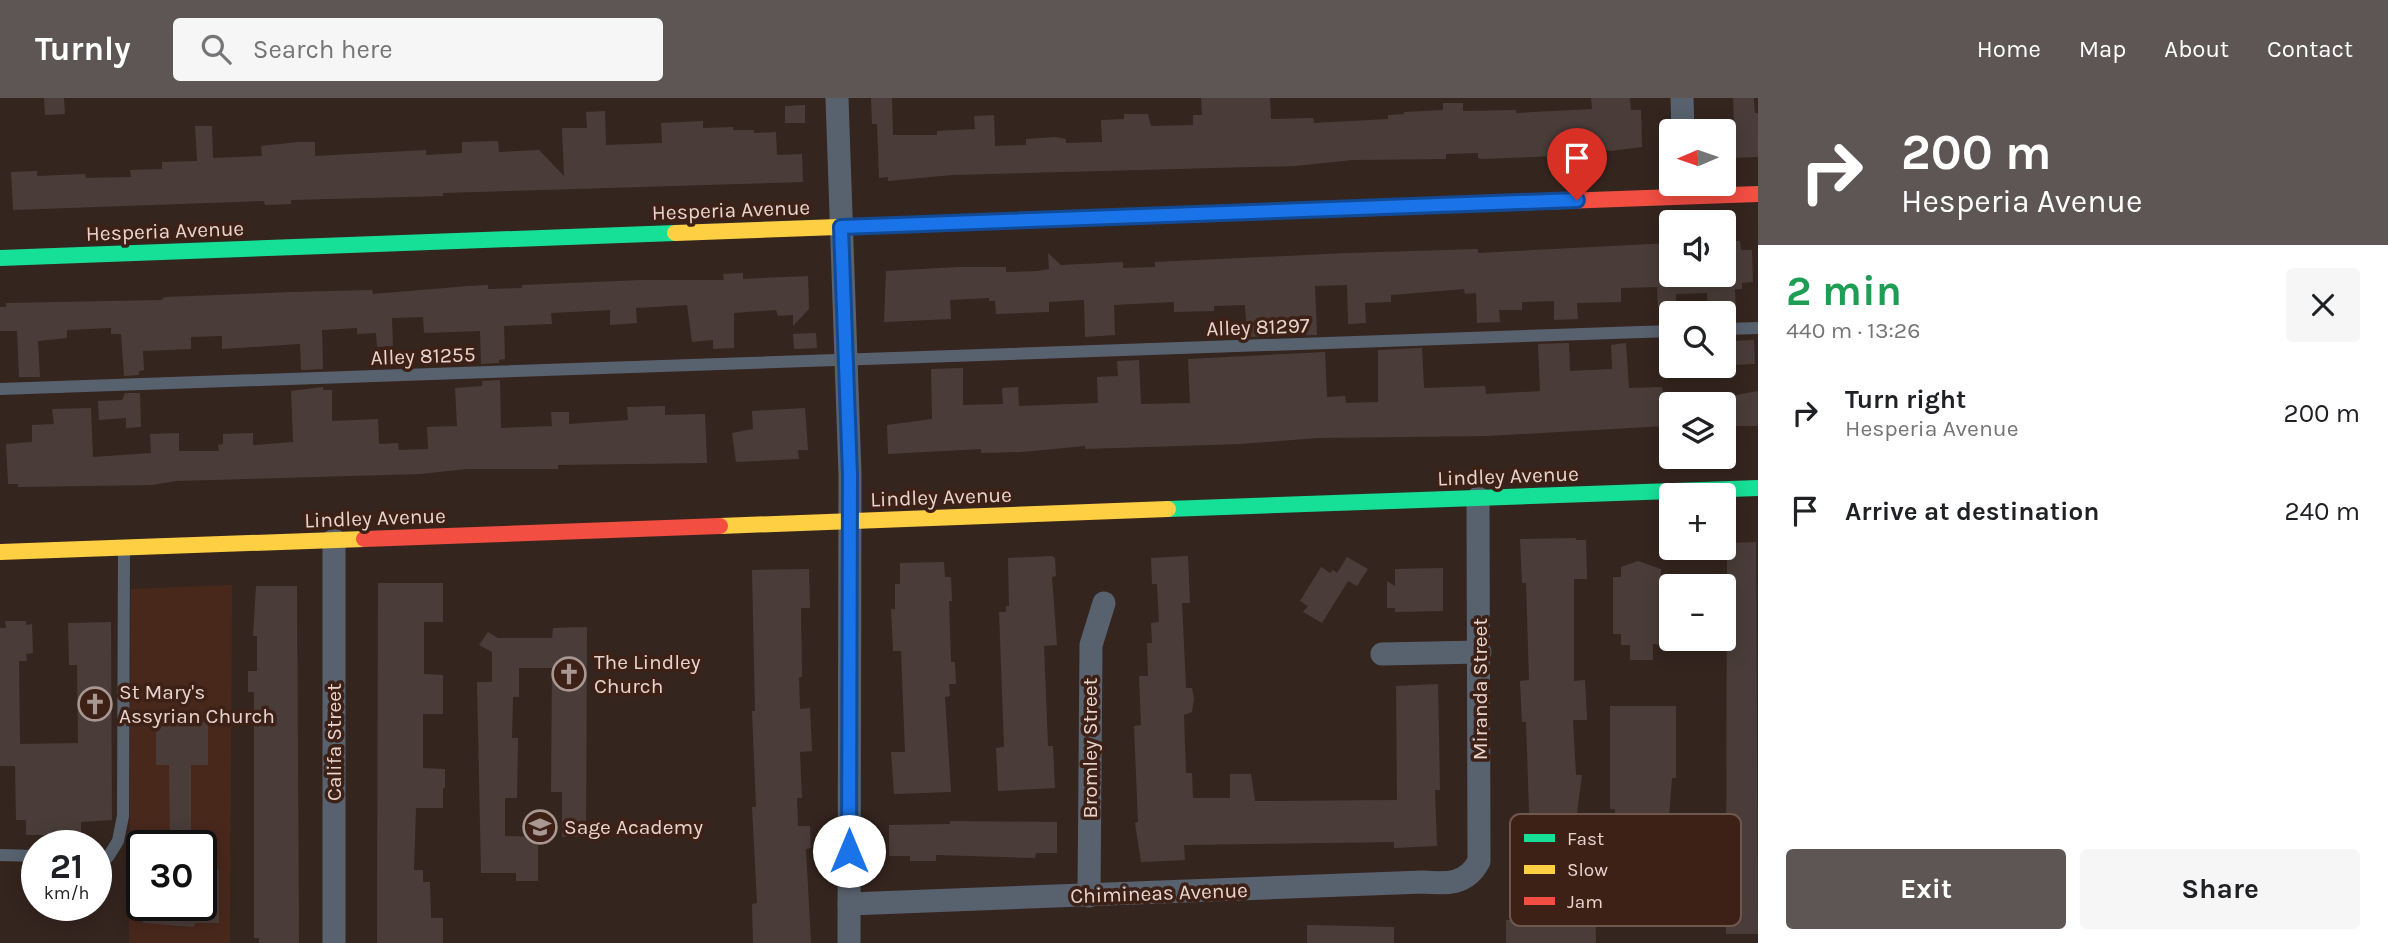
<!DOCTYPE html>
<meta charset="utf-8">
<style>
body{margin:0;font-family:Karla,sans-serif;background:#f6f6f6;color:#202124;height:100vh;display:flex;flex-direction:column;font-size:26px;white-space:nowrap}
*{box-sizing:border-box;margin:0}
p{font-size:23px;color:#757577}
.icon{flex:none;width:38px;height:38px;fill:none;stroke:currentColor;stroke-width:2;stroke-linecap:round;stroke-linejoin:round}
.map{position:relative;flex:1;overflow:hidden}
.side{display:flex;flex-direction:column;background:#fff;width:630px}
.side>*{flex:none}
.hud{background:#5e5655;color:#fff;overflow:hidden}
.needle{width:46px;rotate:268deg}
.buttons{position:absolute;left:1659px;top:21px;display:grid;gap:14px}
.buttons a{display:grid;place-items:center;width:77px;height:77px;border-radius:7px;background:#fff;box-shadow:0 4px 18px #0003;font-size:35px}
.speed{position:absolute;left:21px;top:732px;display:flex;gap:14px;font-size:35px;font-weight:700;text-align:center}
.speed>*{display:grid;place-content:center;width:91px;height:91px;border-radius:50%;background:#fff;box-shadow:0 4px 18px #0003;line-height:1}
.speed small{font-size:18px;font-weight:400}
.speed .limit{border:4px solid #111;border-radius:10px;background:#fff;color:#111}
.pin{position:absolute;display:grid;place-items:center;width:60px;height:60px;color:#fff;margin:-72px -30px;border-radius:50% 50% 50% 0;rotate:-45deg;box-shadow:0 0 7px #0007}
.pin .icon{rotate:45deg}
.me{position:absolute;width:77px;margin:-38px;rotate:0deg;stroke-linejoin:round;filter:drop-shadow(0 0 5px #0008)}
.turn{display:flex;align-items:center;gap:24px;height:147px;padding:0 28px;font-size:32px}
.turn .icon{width:91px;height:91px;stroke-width:2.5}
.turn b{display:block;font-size:49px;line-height:60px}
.round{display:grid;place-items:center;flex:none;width:74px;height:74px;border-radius:7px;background:#f6f6f6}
.headline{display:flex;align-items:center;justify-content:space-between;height:119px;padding:0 28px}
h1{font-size:42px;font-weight:700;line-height:52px;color:#1e9e55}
.action{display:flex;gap:14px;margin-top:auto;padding:14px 28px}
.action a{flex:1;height:80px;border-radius:7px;background:#5e5655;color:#fff;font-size:28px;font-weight:700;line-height:80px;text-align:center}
.action a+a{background:#f6f6f6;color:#202124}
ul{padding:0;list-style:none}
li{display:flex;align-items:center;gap:21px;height:98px;padding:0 28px}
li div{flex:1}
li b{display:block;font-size:26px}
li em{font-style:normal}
header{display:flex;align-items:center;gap:42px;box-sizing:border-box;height:98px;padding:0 35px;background:#5e5655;color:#fff}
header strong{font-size:33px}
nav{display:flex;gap:38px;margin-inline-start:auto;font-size:24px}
.search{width:490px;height:63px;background:#f6f6f6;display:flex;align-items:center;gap:18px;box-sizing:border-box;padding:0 24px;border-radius:7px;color:#757577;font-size:26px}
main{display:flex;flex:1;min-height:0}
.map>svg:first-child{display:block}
.built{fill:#49281c;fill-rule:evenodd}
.building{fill:#4a3d39}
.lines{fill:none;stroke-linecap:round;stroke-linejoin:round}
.lane{stroke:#58626e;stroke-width:12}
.street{stroke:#58626e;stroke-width:23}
.fast{stroke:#16e098;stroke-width:16}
.slow{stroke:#ffcf43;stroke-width:16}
.jam{stroke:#f24e42;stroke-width:16}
.route-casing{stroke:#114b97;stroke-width:18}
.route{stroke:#1a73e8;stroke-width:12}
.labels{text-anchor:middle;stroke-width:7;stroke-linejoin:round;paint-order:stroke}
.street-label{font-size:21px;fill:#e8d4ce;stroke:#3d2117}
.poi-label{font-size:21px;fill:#e8d4ce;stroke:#3d2117;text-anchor:start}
.key{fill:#3d2117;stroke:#70574e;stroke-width:2}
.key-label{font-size:19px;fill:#e8d4ce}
</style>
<header>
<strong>Turnly</strong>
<div class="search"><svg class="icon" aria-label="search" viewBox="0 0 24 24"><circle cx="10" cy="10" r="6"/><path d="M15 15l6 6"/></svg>Search here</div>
<nav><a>Home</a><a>Map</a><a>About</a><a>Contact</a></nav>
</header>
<main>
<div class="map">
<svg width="1758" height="845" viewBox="0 0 1758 845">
<rect width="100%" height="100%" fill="#35251f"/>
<path class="built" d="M232,487l-2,358h-101l2,-354zM142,747h59v60h-59z"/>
<g class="building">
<polygon points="44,0 64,0 65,16 45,17"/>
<polygon points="871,0 892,0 893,37 937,37 937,33 975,31 974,18 994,17 995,48 1026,47 1026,41 1056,39 1066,41 1066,45 1102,44 1101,22 1124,21 1124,16 1148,16 1151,28 1193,27 1193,17 1202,17 1201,0 1270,0 1271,21 1313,20 1314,25 1388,21 1388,17 1404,16 1404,14 1443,12 1443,5 1463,5 1463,13 1516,12 1516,15 1592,11 1591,0 1630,0 1631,12 1641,12 1642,49 1610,53 1592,49 1558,50 1558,58 1482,61 1478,60 1478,55 1446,56 1446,61 1353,62 1295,68 952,77 888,83 888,79 879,80 877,26 872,26"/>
<polygon points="1733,0 1754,0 1755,15 1758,15 1758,59 1729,60 1728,25 1734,25"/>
<polygon points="805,7 805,25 785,25 785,8"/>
<polygon points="605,13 606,47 662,45 661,25 703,23 703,30 733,29 733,32 754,32 754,35 776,34 777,57 802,56 803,84 443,95 443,98 291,102 291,106 265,107 264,103 13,112 11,74 37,73 37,78 85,76 86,80 131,79 130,72 162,71 162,64 197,63 195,28 212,28 213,60 262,58 261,48 298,44 315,44 315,58 426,52 426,57 462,55 462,44 498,43 499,54 539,52 564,78 562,30 587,30 586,14"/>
<polygon points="1724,143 1740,143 1741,152 1752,152 1753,184 1742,185 1742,191 1735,191 1736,215 1708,215 1707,195 1676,196 1676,208 1658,209 1657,189 1621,190 1621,204 1577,205 1578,221 1554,222 1554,203 1522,204 1522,212 1499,212 1500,224 1477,225 1476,195 1465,196 1464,191 1391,197 1391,204 1365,205 1366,225 1348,226 1347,187 1315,188 1317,237 1247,239 1245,207 1214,208 1214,213 1174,214 1174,204 1114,207 1115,237 1085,239 1084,202 1049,204 1049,214 996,216 995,203 989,203 989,200 950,202 951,221 884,224 886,173 958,169 1006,169 1006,174 1038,173 1049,171 1048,155 1061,167 1123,164 1123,170 1155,169 1155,164 1349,155 1478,151 1478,155 1671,145 1671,177 1724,177"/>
<polygon points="743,175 743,181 808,178 809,211 793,228 793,217 778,218 776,212 734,215 734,250 713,251 713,242 692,244 687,207 636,210 637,225 610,227 610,212 551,215 552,226 504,228 505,261 499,262 499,265 481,266 480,233 424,235 423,219 392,220 393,248 377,249 376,235 357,236 357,230 322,232 323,271 301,272 300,246 222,251 222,238 191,239 191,251 143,253 144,272 139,273 139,277 124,278 121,236 111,236 111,230 67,232 67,240 38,243 40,279 19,279 17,233 0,233 0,209 6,209 6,205 161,202 165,199 293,194 372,192 373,196 469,188 488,187 488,191 522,190 522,187 641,182 724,182 723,176"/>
<polygon points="816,235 817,250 794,251 793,236"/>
<polygon points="1754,242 1755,266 1730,267 1729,243"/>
<polygon points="1569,245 1570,273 1612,271 1611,247 1626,245 1629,290 1662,289 1663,295 1671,294 1671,315 1665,315 1665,328 1487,338 1318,340 1240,346 1085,351 1085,348 1021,354 981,355 981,351 888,356 887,327 932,321 931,271 963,270 963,307 1003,306 1002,290 1018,289 1019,308 1098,305 1097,279 1118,278 1117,263 1139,262 1141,306 1190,305 1188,261 1325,254 1327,299 1345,298 1346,305 1378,304 1378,252 1422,250 1424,290 1485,288 1486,296 1540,293 1538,246"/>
<polygon points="500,282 501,330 552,328 551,314 569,314 569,326 628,322 627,309 665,308 665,317 705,316 707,365 558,367 558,371 467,371 420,376 176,383 152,387 18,389 18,386 8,386 6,346 32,344 32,327 54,326 52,311 91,310 93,359 151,355 150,336 179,335 179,353 219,353 218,347 223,346 223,336 253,335 253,347 293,344 291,293 323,289 323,292 332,292 332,323 378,321 379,346 398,345 399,352 428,351 427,329 457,328 455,290 482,288 482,283"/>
<polygon points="1758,293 1758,328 1732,328 1731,298"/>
<polygon points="125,295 140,295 141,329 126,330 126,320 99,322 98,303 122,302"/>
<polygon points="805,310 808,352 798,352 799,361 736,364 732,335 753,331 752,313"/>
<polygon points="1576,440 1576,442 1586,442 1587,481 1574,481 1574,583 1585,582 1587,622 1573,622 1576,677 1582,677 1576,723 1580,723 1581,754 1574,754 1575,791 1595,796 1596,845 1506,845 1506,822 1548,821 1560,772 1531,773 1526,624 1522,624 1520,583 1529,582 1526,485 1522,485 1520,441"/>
<polygon points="1756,444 1758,836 1726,836 1727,445"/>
<polygon points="1052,458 1055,460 1056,478 1052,479 1057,547 1044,548 1048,648 1053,648 1055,690 998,693 996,650 1004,649 999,514 1006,514 1006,508 1009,508 1008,460"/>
<polygon points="1188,458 1190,505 1182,505 1186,590 1192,590 1194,600 1192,614 1184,617 1186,675 1192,675 1193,700 1230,700 1230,676 1251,676 1255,703 1397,702 1396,588 1438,586 1440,692 1435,692 1437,748 1394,750 1394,744 1184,747 1185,762 1141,764 1135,725 1138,724 1134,628 1141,627 1139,578 1148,578 1147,545 1152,545 1151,525 1159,524 1157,486 1152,486 1151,460"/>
<polygon points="1347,459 1368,471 1357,488 1348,483 1322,525 1303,514 1308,508 1300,503 1321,469 1330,475 1333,472 1337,475"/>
<polygon points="1638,463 1661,471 1661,479 1670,479 1670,537 1661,537 1661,547 1653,546 1653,562 1630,562 1630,547 1621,547 1621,536 1613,536 1613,479 1621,479 1621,469"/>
<polygon points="944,464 945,479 951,479 952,503 949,503 951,564 955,564 956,586 949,586 950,598 945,599 951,694 894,696 891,654 905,654 901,553 893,553 891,511 895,511 895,486 900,486 900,465"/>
<polygon points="1443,470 1443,513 1395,514 1395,510 1387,510 1387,483 1395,488 1395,471"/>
<polygon points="809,471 810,510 801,510 802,579 799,579 800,611 810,610 812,653 800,654 802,700 797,700 798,728 810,728 811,750 806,751 811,845 753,845 752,806 757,805 752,709 756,709 752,613 755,613 752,472"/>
<polygon points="378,485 443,485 443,524 424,524 424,576 443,577 443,616 423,616 423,670 445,671 445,690 443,690 443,710 416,710 414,772 423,772 423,784 430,784 431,820 443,820 443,845 377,845"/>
<polygon points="256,488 297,488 299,845 259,845 259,840 254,840 254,594 248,594 248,573 257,573 257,538 253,538"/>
<polygon points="5,523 26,523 26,527 32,526 33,555 26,556 27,563 19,563 20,646 78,645 77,567 69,567 68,525 111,524 112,722 81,724 81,737 26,737 26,722 16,722 15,668 0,668 0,530 6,530"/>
<polygon points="587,529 586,739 562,739 562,694 551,694 552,570 519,570 519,599 513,599 512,640 518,640 517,700 505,700 505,738 538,739 538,783 516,783 516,775 481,775 477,584 492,584 492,554 479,547 488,534 498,540 552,540 553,530"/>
<polygon points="1610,608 1676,608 1676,680 1672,680 1668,732 1655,732 1655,737 1625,737 1625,732 1615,733 1615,711 1610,711"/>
<polygon points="195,620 196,624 208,624 208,667 191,667 191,747 170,747 169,667 156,667 156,624 167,624 168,621"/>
<polygon points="950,723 1057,724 1057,755 1036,755 1035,760 936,757 936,763 910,763 910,758 889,758 889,727 950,726"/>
<polygon points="201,771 219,771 219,825 195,825 194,829 143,825 143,807 201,807"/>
<polygon points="1307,827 1394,829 1394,845 1307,845"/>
</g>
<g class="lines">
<g class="lane">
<polyline points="1724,231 1758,230"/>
<polyline points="0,291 1671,233"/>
<polyline points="0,757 37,758"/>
<polyline points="96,759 108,759 118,743 123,718 124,450"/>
</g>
<g class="street">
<polyline points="837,0 850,377 849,845"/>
<polyline points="1682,0 1683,33"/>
<polyline points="1382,556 1480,554"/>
<polyline points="1089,798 1091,547 1104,505"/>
<path d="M849,806l574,-22c23,2 44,3 56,-21l-1,-363"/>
<polyline points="334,845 334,442"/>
</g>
<g class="fast">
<polyline points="1090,120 1563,103"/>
<polyline points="0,160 675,135"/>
<polyline points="1168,411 1758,390"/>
</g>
<g class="slow">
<polyline points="675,135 1090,120"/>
<polyline points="720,428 1168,411"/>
<polyline points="0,454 364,441"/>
</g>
<g class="jam">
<polyline points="1563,103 1758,96"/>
<polyline points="364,441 720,428"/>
</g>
</g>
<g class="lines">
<defs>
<polyline id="route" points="849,753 850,377 841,129 1577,102"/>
</defs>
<use href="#route" class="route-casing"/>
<use href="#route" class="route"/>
</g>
<defs>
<symbol id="church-ring" viewBox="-11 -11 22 22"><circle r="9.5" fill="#3d2117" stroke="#a99791" stroke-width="1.5"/><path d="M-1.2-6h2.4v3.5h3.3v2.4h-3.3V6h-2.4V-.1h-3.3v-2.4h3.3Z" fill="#a99791"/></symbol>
<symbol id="school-ring" viewBox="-11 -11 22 22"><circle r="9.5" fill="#3d2117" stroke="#a99791" stroke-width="1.5"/><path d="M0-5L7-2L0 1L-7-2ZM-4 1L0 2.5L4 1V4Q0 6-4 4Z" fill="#a99791"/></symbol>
</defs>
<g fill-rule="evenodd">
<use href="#church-ring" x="550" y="557" width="38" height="38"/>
<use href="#church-ring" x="76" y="587" width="38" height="38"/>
<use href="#school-ring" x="521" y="710" width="38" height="38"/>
</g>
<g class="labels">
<g class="street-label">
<text transform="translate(731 112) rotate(-2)" y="7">Hesperia Avenue</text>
<text transform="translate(165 133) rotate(-2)" y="7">Hesperia Avenue</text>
<text transform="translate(1258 229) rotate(-2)" y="7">Alley 81297</text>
<text transform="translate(423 258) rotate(-2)" y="7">Alley 81255</text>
<text transform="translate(1508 378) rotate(-2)" y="7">Lindley Avenue</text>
<text transform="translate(941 399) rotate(-2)" y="7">Lindley Avenue</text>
<text transform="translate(375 420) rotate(-2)" y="7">Lindley Avenue</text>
<text transform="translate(1480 591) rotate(-90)" y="7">Miranda Street</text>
<text transform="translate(334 644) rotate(-90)" y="7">Califa Street</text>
<text transform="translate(1090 650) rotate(-90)" y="7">Bromley Street</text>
<text transform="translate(1159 795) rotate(-2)" y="7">Chimineas Avenue</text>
</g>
<g class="poi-label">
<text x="594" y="571">The Lindley<tspan x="594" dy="24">Church</tspan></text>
<text x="119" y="601">St Mary's<tspan x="119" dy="24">Assyrian Church</tspan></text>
<text x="564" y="736">Sage Academy</text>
</g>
</g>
<rect x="1510" y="716" width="231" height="112" rx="10" class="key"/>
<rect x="1524" y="736" width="31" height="8" fill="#16e098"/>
<rect x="1524" y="767" width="31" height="9" fill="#ffcf43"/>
<rect x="1524" y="799" width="31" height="8" fill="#f24e42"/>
<g class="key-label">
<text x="1567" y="747">Fast</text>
<text x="1567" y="778">Slow</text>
<text x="1567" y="810">Jam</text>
</g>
</svg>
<div class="buttons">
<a><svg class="needle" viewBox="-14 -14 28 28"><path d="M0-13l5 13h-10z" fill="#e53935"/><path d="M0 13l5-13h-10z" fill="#757577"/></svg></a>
<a><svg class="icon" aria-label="sound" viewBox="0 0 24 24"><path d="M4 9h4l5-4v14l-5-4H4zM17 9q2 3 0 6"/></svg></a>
<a><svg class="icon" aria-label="search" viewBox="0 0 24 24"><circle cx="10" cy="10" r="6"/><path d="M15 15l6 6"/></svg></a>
<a><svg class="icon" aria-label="layers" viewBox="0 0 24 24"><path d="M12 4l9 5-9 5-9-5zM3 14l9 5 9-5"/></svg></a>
<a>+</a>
<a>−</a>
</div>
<div class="speed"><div>21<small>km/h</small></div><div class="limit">30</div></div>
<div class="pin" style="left:1577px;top:102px;background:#d93025"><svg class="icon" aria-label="arrive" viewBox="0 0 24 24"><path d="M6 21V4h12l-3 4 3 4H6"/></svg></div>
<svg class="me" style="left:849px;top:753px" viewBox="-20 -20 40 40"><circle r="19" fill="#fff"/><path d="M0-13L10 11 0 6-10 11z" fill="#1a73e8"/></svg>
</div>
<section class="side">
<div class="hud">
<div class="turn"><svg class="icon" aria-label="right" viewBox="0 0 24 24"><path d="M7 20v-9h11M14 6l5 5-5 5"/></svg><div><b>200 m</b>Hesperia Avenue</div></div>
</div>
<div class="headline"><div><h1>2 min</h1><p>440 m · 13:26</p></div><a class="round"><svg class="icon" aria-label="close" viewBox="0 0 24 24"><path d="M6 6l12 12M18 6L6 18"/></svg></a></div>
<ul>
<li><svg class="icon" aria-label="right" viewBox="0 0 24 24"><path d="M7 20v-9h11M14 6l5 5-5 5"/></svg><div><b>Turn right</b><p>Hesperia Avenue</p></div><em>200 m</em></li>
<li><svg class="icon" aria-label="arrive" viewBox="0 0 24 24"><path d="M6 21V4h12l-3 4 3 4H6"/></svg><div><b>Arrive at destination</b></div><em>240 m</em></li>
</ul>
<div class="action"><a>Exit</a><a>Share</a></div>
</section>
</main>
